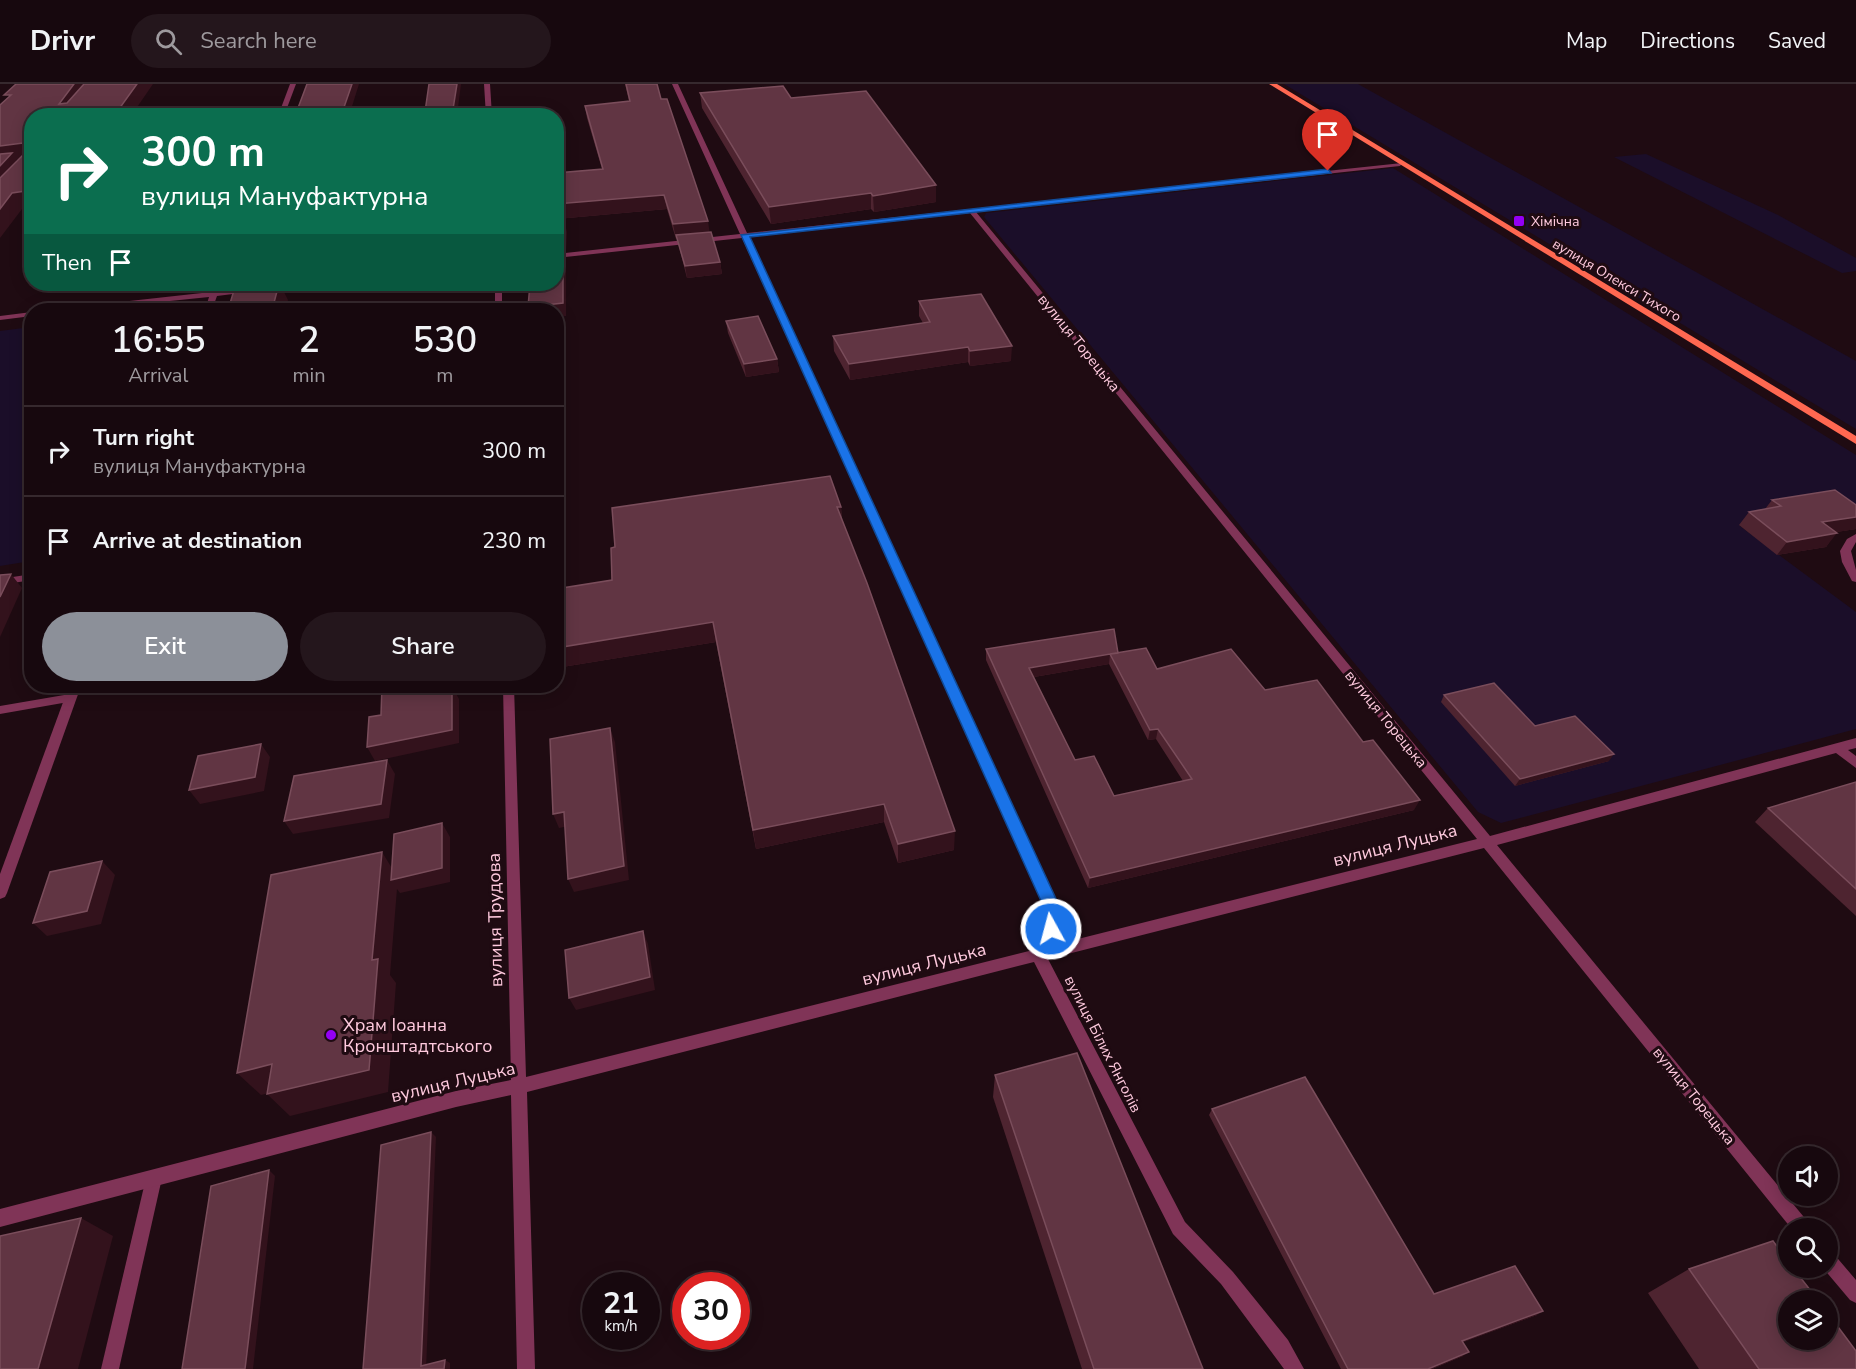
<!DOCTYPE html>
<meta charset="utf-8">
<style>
body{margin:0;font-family:"Nunito Sans",sans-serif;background:#24161c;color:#f1f3f6;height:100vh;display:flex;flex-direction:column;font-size:22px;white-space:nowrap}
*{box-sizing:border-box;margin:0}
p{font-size:20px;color:#9e9a9e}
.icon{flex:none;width:33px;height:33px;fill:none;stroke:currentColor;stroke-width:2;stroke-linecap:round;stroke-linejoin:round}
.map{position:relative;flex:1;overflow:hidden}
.drawer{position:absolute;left:24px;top:219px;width:540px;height:390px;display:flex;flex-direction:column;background:#17080e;border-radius:24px;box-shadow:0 3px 15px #0003,0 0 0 2px #36292e}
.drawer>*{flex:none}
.banner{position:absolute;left:24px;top:24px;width:540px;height:183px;border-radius:24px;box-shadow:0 3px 15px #0003,0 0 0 2px #36292e;background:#0b6e4f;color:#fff;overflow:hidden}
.controls{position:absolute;left:1778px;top:1062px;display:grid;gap:12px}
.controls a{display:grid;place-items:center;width:60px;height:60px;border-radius:50%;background:#17080e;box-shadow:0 3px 15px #0003,0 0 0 2px #36292e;font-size:30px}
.speed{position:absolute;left:582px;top:1188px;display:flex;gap:12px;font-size:30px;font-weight:700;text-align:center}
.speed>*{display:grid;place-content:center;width:78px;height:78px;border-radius:50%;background:#17080e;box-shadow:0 3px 15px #0003,0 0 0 2px #36292e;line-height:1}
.speed small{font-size:15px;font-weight:400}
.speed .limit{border:9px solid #d22;background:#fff;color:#111}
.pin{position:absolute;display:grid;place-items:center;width:51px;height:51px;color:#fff;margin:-62px -26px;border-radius:50% 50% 50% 0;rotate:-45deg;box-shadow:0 0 6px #0007}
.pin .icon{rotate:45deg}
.me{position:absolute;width:66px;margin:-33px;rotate:353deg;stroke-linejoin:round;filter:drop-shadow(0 0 4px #0008)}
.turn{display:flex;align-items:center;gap:21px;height:126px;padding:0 18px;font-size:27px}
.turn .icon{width:78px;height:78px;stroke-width:2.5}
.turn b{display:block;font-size:42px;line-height:51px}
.then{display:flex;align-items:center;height:57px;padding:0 18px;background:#0003;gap:12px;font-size:22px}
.eta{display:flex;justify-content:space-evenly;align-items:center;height:102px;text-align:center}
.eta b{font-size:36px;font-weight:600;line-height:42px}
.button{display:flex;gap:12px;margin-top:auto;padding:12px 18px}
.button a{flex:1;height:69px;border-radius:36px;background:#8c9099;color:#fff;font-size:24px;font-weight:600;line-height:69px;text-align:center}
.button a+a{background:#24161c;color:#f1f3f6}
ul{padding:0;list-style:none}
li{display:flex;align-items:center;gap:18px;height:90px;padding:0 18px;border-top:2px solid #36292e}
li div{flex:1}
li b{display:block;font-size:22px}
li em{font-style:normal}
header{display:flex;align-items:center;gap:36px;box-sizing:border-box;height:84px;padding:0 30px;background:#17080e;border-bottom:2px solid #36292e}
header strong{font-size:28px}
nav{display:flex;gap:33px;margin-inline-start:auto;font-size:21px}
.search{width:420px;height:54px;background:#24161c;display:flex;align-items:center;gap:15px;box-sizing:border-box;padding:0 21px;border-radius:33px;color:#9e9a9e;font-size:22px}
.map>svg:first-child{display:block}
.green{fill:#1b0e29}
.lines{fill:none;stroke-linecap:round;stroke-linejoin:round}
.lane{fill:#803457;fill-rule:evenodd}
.street{fill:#803457;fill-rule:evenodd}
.primary{fill:#ff6851;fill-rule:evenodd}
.wall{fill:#4e2430;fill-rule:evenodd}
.shaded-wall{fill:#33121c}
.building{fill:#613543;stroke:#7a4d5b;stroke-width:1.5;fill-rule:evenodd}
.route{fill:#1a73e8;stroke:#114b97;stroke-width:1.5}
.poi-dot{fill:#9400f5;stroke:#1f0b12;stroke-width:2}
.labels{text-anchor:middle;stroke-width:6;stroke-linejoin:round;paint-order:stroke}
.far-poi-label{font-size:14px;fill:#ffcade;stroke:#1f0b12;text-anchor:start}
.far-street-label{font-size:14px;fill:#ffcade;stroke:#1f0b12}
.street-label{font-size:15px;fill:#ffcade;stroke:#1f0b12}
.near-street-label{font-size:18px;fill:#ffcade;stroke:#1f0b12}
.near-poi-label{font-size:18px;fill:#ffcade;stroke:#1f0b12;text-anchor:start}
</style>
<header>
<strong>Drivr</strong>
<div class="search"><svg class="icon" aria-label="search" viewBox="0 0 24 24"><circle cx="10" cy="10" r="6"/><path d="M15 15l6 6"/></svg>Search here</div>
<nav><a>Map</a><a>Directions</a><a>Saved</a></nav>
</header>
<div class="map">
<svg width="1856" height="1285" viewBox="0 0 1856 1285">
<rect width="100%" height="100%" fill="#1f0b12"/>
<g class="green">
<polygon points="1284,0 1358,0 1856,277 1856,345"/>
<polygon points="1646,70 1778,131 1856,174 1856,187 1842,189 1614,73"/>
<polygon points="1393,84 1856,371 1856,442 1740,442 1856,528 1856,645 1501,739 1478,728 984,133 986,129"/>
<polygon points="31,243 31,477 0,482 0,247"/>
</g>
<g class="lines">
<g class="lane">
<polygon points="1856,450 1856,458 1851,467 1856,486 1856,498 1852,497 1842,478 1840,467 1847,455"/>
<polygon points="32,490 32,496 0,501 0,495"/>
<polygon points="70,610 76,614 74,617 0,630 0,622"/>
<polygon points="154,1086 160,1088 162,1094 119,1285 101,1285 146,1094 148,1088"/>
</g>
<g class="street">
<polygon points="290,0 296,0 284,32 278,32"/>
<polygon points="484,0 490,0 492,32 486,32"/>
<path d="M672,0h6l69,149 655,-70 -2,3 -424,46 514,624 366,-98v10l-8,2 8,6v12l-20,-15 -339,92 311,377 2,6h-19l-307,-380 -436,111 137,263 48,50 55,68 16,29h-20l-63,-85 -48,-50 -139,-272 -507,130 8,277h-18l-6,-274 -55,12 -456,120v-18l456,-118 55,-11 -8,-394h11l12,391 507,-127 11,-21 -2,-28 -300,-663 -186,20v-4l184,-20zM970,129l507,626 -427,107 8,-17 -2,-28 -308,-664z"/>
<polygon points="214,200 221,200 219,207 249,204 253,206 249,208 217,212 212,226 205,226 209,213 82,226 62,226 66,224 211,208"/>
<polygon points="288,200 308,200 304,202 266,206 262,204 266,202"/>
<rect x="495" y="200" width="7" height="26"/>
<polygon points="32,228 32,232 0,236 0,232"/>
<polygon points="69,602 81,602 7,809 5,813 0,815 0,790"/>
<polygon points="1827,1166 1833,1169 1856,1196 1856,1219 1850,1216 1823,1184 1827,1184"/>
</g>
<polygon class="primary" points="1269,0 1277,0 1856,352 1856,360"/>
</g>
<g class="wall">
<polygon points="625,0 657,0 661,15 720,178 722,190 687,194 677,155 676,155 667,125 557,135 556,89 602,85 587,34 585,22 629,17"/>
<polygon points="700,9 791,14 936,118 874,128 871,125 771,140 702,24"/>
<polygon points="919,217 1011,277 970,282 968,278 850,296 834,267 833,252 923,239 919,232"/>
<polygon points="726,237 777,275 779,288 746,293 728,249"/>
<polygon points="1772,416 1856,421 1856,445 1836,448 1826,463 1777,471 1739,441 1749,428 1765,425"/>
<polygon points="841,423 842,436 954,766 898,779 884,738 756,765 716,558 556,584 556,505 612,496"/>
<path d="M986,565l132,4 39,16 108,21 149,120 -326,78 -102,-228zM1109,580l39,76 8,-1 27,42 -69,15 -39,-36 -41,-83z"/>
<polygon points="1444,611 1535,642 1609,677 1515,702 1441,618"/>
<polygon points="1856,698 1856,832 1755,738 1768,724"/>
<polygon points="995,991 1203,1285 1082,1285 993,1013"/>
<polygon points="1212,1025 1434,1210 1537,1231 1463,1258 1463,1272 1432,1285 1341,1285 1209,1031"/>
<polygon points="1689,1185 1856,1285 1699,1285 1648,1209"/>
</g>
<g class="shaded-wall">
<polygon points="74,0 91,0 68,32 59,20"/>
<polygon points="137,0 153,0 131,32 114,32"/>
<polygon points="352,0 359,0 349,32 341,32"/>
<polygon points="457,0 461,0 457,32 426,32 425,28"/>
<polygon points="23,59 32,74 16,76 20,84 0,107 0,62"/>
<polygon points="936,101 936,118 874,128 873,112"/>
<polygon points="32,106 32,123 22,125 0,154 0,125 12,109"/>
<polygon points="871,109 871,125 771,140 769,123"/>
<polygon points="664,111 667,125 557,135 556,133 556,120"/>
<polygon points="564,136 567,148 566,167 564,167 566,175 566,232 556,233 556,226 530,226 528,223 556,169 556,157"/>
<polygon points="708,137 710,151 676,155 673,140"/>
<polygon points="720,178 722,190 687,194 685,182"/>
<polygon points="102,200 153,200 150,205 107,209"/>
<polygon points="279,200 280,200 288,216 285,226 272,226"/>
<polygon points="1012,262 1011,277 970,282 970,267"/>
<polygon points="968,263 968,278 850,296 849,280"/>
<polygon points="777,275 779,288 746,293 744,280"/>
<polygon points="837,423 841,423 842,442"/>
<polygon points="1856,433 1856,445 1812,452 1822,438"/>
<polygon points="1837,449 1826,463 1777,471 1787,458"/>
<polygon points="11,490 22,504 0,553 0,513"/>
<polygon points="713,538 716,558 556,584 556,564"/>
<polygon points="1110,570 1109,580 1028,594 1029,584"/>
<polygon points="452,602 459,615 459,659 375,677 367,663"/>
<polygon points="610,644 615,658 629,796 574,808 568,795"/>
<polygon points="1158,645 1156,655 1148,656 1150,646"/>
<polygon points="261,660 270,673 264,707 200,720 189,706"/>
<polygon points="1614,670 1609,677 1515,702 1520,695"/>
<polygon points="387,676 395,690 389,734 293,750 284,737"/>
<polygon points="1420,716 1414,726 1088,804 1090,794"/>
<polygon points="884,720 884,738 756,765 753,746"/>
<polygon points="564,728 569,742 559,744 553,730"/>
<polygon points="442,739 450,753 450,798 400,809 397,805 390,891 396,899 388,1008 290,1032 267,1010 372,876 382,768 398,794"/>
<polygon points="955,747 954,766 898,779 898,760"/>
<polygon points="102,777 115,791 101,840 47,852 33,839"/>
<polygon points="643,847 648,860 655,906 576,926 569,914"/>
<polygon points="272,980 294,1003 261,1011 237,989"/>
<polygon points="431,1048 436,1053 426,1285 421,1282"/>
<polygon points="269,1086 275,1092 253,1285 245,1285"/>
<polygon points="81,1134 113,1152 78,1285 38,1285"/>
<polygon points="1543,1227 1537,1231 1456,1261 1462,1257"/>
<polygon points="1469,1268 1463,1272 1432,1285 1428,1285"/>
<polygon points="445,1276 450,1279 450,1285 444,1285"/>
</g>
<g class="building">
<polygon points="16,0 74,0 59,20 67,19 84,0 137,0 114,32 32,32 32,106 12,109 0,125 0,94 25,69 26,61 23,59 0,62 0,21 11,11 4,11"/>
<polygon points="307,0 352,0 341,32 295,32"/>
<polygon points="429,0 457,0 453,25 425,28"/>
<polygon points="626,0 657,0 661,15 667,15 708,137 673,140 664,111 556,120 556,89 603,85 585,22 630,17"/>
<polygon points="783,2 791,14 866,7 936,101 873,112 871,109 769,123 700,9"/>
<polygon points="12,69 0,82 0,70"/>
<polygon points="564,136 563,155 556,157 556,137"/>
<polygon points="711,148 720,178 685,182 676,151"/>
<polygon points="563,163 563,219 528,223 530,200 556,200 556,164"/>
<polygon points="266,200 279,200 272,226 228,226 235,203"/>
<polygon points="981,210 1012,262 970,267 968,263 849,280 833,252 930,238 919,217"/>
<polygon points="758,232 777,275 744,280 726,237"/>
<polygon points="830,392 841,423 837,423 867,499 955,747 898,760 884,720 753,746 713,538 556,564 556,505 612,496 611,464 615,463 612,424"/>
<polygon points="1835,406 1856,421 1856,433 1822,438 1837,449 1787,458 1749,428 1781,422 1772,416"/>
<polygon points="11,490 0,513 0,491"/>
<path d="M1114,545l4,24 -8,1 36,-6 11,21 74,-20 34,41 52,-10 46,62 10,-2 47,60 -330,78 -104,-229zM1110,570l40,76 8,-1 34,50 -78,17 -20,-40 -19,4 -46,-92z"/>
<polygon points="1494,599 1535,642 1575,632 1614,670 1520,695 1444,611"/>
<polygon points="382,602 445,602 445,603 452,602 452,646 367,663 369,633 381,631"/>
<polygon points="610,644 624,782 568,795 564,728 553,730 550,655"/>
<polygon points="261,660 255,693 189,706 198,672"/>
<polygon points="387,676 381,720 284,737 294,692"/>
<polygon points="1856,698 1856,805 1768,724"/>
<polygon points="442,739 442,784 391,796 394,750"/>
<polygon points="382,768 372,876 378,875 369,986 267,1010 272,980 237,989 271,791"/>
<polygon points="102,777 87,827 33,839 50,788"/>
<polygon points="643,847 650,893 569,914 565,866"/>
<polygon points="1077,969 1203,1285 1094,1285 995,991"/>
<polygon points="1305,993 1434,1210 1515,1182 1543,1227 1462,1257 1469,1268 1428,1285 1348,1285 1212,1025"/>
<polygon points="431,1048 421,1282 445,1276 444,1285 363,1285 381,1061"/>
<polygon points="269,1086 245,1285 182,1285 211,1102"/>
<polygon points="81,1134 38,1285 0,1285 0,1152"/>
<polygon points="1773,1157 1788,1177 1788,1184 1793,1184 1818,1216 1788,1216 1788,1256 1827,1256 1827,1228 1856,1267 1856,1285 1759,1285 1689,1185"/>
</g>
<polygon class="route" points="1328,85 1331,89 750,153 1057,817 1059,845 1057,850 1046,850 1041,817 741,151"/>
<g class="poi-dot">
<rect x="1513" y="131" width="12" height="12" rx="3"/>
<circle cx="331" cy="951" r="6"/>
</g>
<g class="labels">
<g class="far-poi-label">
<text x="1531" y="142">Хімічна</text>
</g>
<g class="far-street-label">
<text transform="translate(1617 196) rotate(31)" y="5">вулиця Олекси Тихого</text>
</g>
<g class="street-label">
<text transform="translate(1079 259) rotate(51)" y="5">вулиця Торецька</text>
<text transform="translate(1386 635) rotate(51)" y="5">вулиця Торецька</text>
<text transform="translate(1103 960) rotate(63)" y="5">вулиця Білих Янголів</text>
<text transform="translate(1694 1012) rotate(51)" y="5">вулиця Торецька</text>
</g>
<g class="near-street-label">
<text transform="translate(1395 761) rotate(-14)" y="6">вулиця Луцька</text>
<text transform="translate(495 836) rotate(-91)" y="6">вулиця Трудова</text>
<text transform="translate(924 880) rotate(-14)" y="6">вулиця Луцька</text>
<text transform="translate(453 998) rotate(-13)" y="6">вулиця Луцька</text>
</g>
<g class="near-poi-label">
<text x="343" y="947">Храм Іоанна<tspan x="343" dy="21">Кронштадтського</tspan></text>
</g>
</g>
</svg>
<div class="controls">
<a><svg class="icon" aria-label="sound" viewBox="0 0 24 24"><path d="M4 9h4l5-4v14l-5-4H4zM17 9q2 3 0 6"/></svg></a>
<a><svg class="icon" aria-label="search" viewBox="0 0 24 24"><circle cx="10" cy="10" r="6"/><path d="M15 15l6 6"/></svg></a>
<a><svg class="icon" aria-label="layers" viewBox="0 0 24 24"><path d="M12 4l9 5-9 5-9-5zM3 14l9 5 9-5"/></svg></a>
</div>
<div class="speed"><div>21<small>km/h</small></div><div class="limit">30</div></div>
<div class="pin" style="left:1328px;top:87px;background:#d93025"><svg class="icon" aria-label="arrive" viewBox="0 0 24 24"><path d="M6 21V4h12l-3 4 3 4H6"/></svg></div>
<svg class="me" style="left:1051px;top:845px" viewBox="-20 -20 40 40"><circle r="17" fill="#1a73e8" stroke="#fff" stroke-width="3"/><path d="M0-11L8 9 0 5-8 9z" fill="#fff"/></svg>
<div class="banner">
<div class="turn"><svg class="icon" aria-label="right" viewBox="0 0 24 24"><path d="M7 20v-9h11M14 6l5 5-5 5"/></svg><div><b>300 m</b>вулиця Мануфактурна</div></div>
<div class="then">Then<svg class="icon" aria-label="arrive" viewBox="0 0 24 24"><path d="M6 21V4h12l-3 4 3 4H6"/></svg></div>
</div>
<section class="drawer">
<div class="eta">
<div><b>16:55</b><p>Arrival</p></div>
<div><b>2</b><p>min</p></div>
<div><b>530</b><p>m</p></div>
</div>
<ul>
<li><svg class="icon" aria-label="right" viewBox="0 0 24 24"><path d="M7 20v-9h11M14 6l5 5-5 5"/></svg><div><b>Turn right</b><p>вулиця Мануфактурна</p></div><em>300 m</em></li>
<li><svg class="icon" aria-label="arrive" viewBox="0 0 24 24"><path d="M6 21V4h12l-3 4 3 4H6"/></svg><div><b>Arrive at destination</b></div><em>230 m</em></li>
</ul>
<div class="button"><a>Exit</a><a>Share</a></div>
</section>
</div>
